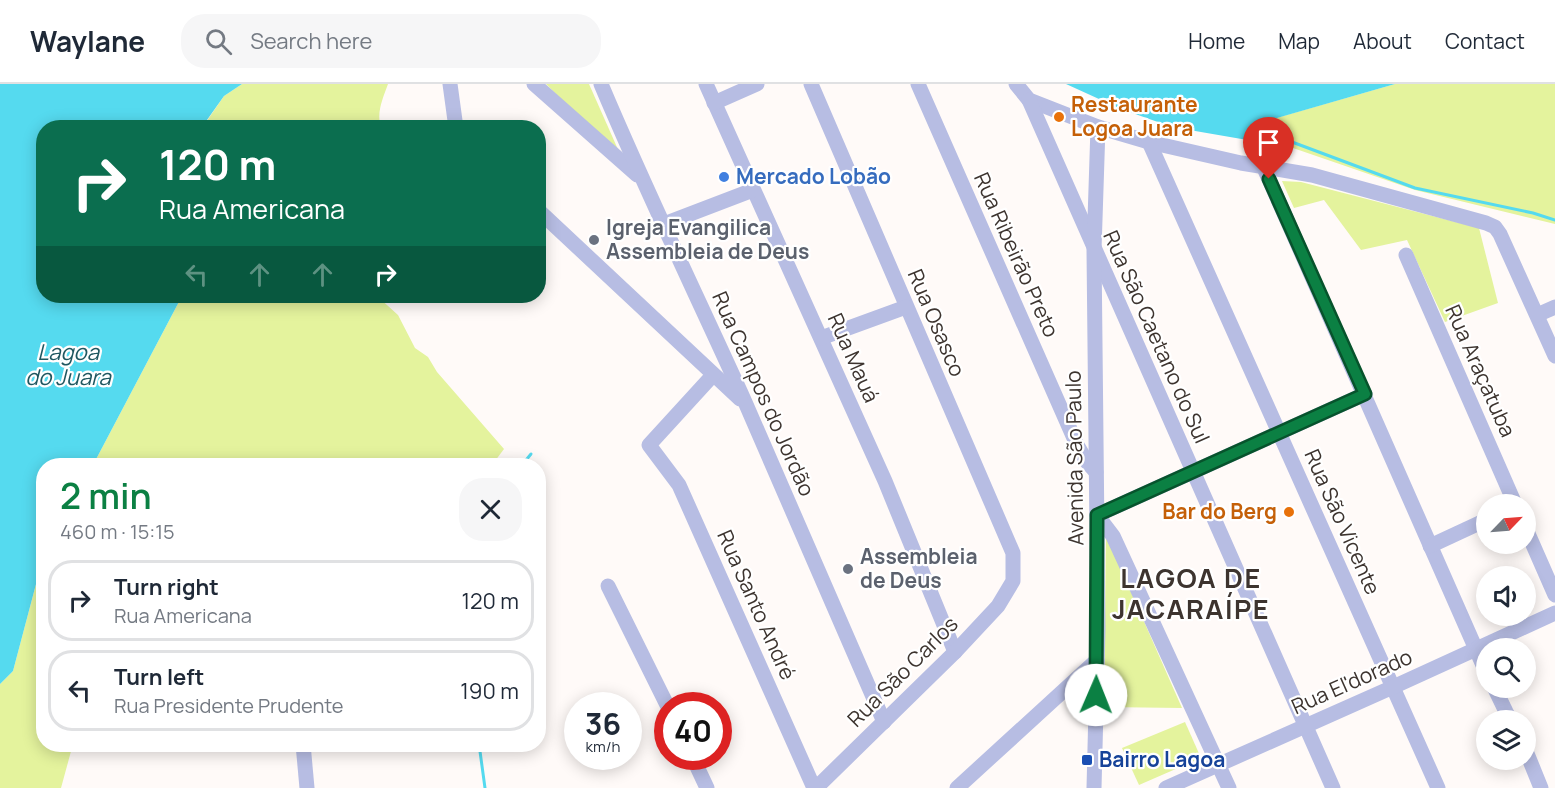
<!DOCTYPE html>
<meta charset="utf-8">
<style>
body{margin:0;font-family:Manrope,sans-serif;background:#f6f6f7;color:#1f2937;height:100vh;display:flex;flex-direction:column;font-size:22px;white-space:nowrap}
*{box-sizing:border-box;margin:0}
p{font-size:20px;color:#747a83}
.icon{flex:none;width:33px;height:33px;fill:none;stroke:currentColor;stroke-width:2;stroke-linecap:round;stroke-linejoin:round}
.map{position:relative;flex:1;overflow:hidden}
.drawer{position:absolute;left:36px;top:374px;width:510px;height:294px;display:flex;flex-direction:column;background:#fff;border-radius:24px;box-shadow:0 3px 15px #0003}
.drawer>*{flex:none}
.guide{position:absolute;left:36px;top:36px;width:510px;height:183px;border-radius:24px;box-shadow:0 3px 15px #0003;background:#0b6e4f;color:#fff;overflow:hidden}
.needle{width:39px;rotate:65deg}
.buttons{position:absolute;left:1476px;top:410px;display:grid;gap:12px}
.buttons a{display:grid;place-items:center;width:60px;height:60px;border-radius:50%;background:#fff;box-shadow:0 3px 15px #0003;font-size:30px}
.speed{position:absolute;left:564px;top:608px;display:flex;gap:12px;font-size:30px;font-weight:700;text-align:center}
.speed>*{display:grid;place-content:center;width:78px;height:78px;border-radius:50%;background:#fff;box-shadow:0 3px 15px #0003;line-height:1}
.speed small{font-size:15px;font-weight:400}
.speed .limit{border:9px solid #d22;background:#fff;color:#111}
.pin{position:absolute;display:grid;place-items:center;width:51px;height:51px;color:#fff;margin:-62px -26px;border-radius:50% 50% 50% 0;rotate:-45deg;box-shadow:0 0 6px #0007}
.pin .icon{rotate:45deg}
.me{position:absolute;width:66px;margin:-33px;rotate:1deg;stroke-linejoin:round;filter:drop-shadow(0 0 4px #0008)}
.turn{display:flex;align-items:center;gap:21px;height:126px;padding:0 24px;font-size:27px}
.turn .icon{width:78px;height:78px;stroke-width:2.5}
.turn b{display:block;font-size:42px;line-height:51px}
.lanes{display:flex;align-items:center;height:57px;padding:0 24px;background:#0003;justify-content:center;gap:30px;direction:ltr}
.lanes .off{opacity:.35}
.round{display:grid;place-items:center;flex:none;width:63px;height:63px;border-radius:24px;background:#f6f6f7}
.headline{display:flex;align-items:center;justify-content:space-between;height:102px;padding:0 24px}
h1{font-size:36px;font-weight:600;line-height:45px;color:#0b8043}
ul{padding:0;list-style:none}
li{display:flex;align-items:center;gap:18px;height:81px;margin:0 12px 9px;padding:0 12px;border:3px solid #e0e1e3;border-radius:24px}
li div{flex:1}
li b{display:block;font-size:22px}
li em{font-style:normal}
header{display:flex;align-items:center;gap:36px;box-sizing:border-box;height:84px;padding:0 30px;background:#fff;border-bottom:2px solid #e0e1e3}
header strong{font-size:28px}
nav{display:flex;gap:33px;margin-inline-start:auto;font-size:21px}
.search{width:420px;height:54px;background:#f6f6f7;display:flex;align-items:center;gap:15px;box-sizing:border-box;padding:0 21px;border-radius:24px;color:#747a83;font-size:22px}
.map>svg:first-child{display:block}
.green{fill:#e4f39d}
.water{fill:#55daef}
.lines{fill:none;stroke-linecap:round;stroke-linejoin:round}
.stream{stroke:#55daef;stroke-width:3}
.minor{stroke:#b7bde3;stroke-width:15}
.route-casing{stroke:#07532c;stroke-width:15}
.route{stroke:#0b8043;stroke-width:10}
.food-dot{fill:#e8710a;stroke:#fff;stroke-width:2}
.shop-dot{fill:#3f7fe0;stroke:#fff;stroke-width:2}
.worship-dot{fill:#6b7280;stroke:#fff;stroke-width:2}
.transit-dot{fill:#1a4fb4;stroke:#fff;stroke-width:2}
.labels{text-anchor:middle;stroke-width:4.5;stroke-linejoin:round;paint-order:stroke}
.food-label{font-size:21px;font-weight:bold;fill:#c56008;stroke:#fff;text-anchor:start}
.shop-label{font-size:21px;font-weight:bold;fill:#366cbe;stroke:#fff;text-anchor:start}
.worship-label{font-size:21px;font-weight:bold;fill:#5b616d;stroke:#fff;text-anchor:start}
.street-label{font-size:21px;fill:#3d342f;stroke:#fff}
.transit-label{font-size:21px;font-weight:bold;fill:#164399;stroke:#fff;text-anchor:start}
.water-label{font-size:22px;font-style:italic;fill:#1f5760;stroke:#fff}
.district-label{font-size:27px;font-weight:bold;letter-spacing:1.5px;fill:#3d342f;stroke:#fff}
</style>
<header>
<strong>Waylane</strong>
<div class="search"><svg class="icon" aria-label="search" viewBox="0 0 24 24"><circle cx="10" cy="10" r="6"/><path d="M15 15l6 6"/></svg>Search here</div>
<nav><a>Home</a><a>Map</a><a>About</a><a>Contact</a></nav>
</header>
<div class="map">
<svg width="1555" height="704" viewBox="0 0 1555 704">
<rect width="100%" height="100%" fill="#fffaf8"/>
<g class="green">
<path d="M242,0h146c-5,14 -12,29 -7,43l-179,1 22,-32z"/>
<polygon points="546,0 589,0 624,79"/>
<polygon points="1395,0 1555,0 1555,140 1415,106 1293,64 1269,36"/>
<polygon points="1282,97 1301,98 1479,144 1498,219 1445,238 1407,156 1361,166 1324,116 1294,124"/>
<polygon points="182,212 377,212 398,231 415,264 428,273 437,288 504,365 492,381 93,381"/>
<polygon points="1106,451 1182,624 1104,623"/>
<polygon points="43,478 44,660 73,660 61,704 0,704 0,600 13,587 40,485"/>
<polygon points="1185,638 1201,674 1139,701 1122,664"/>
</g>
<g class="water">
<polygon points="0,0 242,0 224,12 202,43 44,44 44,212 182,212 93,381 44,381 43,478 40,485 13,587 0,600"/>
<polygon points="1066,0 1395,0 1270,36 1293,64 1172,43 1121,25"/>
</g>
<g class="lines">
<g class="stream">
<polyline points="1284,55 1415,104 1533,129 1555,136"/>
<polyline points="522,381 531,370"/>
<polyline points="479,660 485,704"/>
</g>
<g class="minor">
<polyline points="450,0 456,44"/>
<polyline points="534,0 637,91"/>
<path d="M601,0c45,107 96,212 144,318 47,106 92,214 139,320"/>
<polyline points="706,0 885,397 955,568"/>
<polyline points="811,0 1013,469 1013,497 998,522 955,568 816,704"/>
<polyline points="918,0 1077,361 1087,378 1096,388"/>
<polyline points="1016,0 1029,16 1098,43 1149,58 1241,79 1312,91 1486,139 1495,143 1500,150 1555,272"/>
<polyline points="1029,16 1333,704"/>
<polyline points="714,19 757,0"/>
<polyline points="1149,58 1438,704"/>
<polyline points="1264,84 1486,588"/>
<polyline points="538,126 740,315"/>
<polyline points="664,140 753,106"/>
<polyline points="1406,171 1515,420"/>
<polyline points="1537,231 1555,223"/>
<polyline points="821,254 906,223"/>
<polyline points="713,291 649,361 679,401 814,704"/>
<polyline points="1097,431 1113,452 1229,704"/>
<polyline points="1097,431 1365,310"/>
<polyline points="1526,445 1555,511"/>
<polyline points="1430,462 1486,436"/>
<polyline points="608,502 668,623"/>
<polyline points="1494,603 1510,636"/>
<polyline points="303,660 307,704"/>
<polyline points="1526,667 1541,704"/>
<polyline points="692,672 707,704"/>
<polyline points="957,704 1097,576"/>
<polyline points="1094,704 1098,545 1094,166 1098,43"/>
<polyline points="1166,704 1393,603 1555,529"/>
</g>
</g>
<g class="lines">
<defs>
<polyline id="route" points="1096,611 1097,431 1365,310 1269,95"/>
</defs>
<use href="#route" class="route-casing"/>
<use href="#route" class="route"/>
</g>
<g class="food-dot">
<circle cx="1059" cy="33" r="6"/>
<circle cx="1289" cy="428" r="6"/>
</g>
<circle class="shop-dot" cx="724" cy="93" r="6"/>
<g class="worship-dot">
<circle cx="594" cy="156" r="6"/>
<circle cx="848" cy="485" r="6"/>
</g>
<rect class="transit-dot" x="1081" y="670" width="12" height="12" rx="3"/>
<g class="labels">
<g class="food-label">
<text x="1071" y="28">Restaurante<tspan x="1071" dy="24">Logoa Juara</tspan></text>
<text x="1277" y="435" text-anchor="end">Bar do Berg</text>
</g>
<g class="shop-label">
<text x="736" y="100">Mercado Lobão</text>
</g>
<g class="worship-label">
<text x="606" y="151">Igreja Evangilica<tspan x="606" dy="24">Assembleia de Deus</tspan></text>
<text x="860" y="480">Assembleia<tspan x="860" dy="24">de Deus</tspan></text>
</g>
<g class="street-label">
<text transform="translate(1016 171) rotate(66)" y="7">Rua Ribeirão Preto</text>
<text transform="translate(936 239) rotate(67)" y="7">Rua Osasco</text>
<text transform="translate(1156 253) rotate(66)" y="7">Rua São Caetano do Sul</text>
<text transform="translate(853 274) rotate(66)" y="7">Rua Mauá</text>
<text transform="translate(1480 287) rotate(66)" y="7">Rua Araçatuba</text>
<text transform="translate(763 310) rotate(66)" y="7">Rua Campos do Jordão</text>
<text transform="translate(1075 374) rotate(-91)" y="7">Avenida São Paulo</text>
<text transform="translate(1342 438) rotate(66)" y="7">Rua São Vicente</text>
<text transform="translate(756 521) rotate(66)" y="7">Rua Santo André</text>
<text transform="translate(903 588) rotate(-45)" y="7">Rua São Carlos</text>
<text transform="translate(1352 598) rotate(-24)" y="7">Rua El'dorado</text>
</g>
<g class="transit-label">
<text x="1099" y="683">Bairro Lagoa</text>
</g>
<g class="water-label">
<text x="68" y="276">Lagoa<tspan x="68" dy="25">do Juara</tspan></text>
</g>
<g class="district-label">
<text x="1191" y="504">LAGOA DE<tspan x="1191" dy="31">JACARAÍPE</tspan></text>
</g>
</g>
</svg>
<div class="buttons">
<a><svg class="needle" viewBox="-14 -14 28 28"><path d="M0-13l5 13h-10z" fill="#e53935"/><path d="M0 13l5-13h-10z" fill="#747a83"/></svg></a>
<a><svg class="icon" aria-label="sound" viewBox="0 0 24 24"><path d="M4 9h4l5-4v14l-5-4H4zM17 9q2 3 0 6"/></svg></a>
<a><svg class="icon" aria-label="search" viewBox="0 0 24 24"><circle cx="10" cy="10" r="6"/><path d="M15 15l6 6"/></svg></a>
<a><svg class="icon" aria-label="layers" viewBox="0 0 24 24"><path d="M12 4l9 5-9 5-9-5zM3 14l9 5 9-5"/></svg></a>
</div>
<div class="speed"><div>36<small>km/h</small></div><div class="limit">40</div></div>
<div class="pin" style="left:1269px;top:95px;background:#d93025"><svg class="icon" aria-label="arrive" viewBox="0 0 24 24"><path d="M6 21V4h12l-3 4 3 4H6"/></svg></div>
<svg class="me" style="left:1096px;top:611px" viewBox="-20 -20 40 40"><circle r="19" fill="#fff"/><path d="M0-13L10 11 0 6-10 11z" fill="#0b8043"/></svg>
<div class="guide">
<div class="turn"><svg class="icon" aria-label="right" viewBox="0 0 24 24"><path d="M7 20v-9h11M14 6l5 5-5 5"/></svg><div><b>120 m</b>Rua Americana</div></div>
<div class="lanes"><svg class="icon off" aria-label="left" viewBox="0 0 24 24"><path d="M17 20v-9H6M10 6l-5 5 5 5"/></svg><svg class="icon off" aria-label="ahead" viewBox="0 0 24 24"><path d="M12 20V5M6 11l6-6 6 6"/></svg><svg class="icon off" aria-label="ahead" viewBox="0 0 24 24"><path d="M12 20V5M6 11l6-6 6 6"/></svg><svg class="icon" aria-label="right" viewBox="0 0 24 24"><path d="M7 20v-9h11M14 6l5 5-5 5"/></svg></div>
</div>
<section class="drawer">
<div class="headline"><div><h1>2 min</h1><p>460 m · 15:15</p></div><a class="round"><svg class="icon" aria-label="close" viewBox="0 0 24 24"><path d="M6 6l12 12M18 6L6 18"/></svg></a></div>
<ul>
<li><svg class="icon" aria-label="right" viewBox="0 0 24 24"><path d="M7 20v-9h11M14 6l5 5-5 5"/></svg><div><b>Turn right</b><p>Rua Americana</p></div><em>120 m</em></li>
<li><svg class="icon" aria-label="left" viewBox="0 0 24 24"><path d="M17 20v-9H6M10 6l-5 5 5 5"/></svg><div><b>Turn left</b><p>Rua Presidente Prudente</p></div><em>190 m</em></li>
</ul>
</section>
</div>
